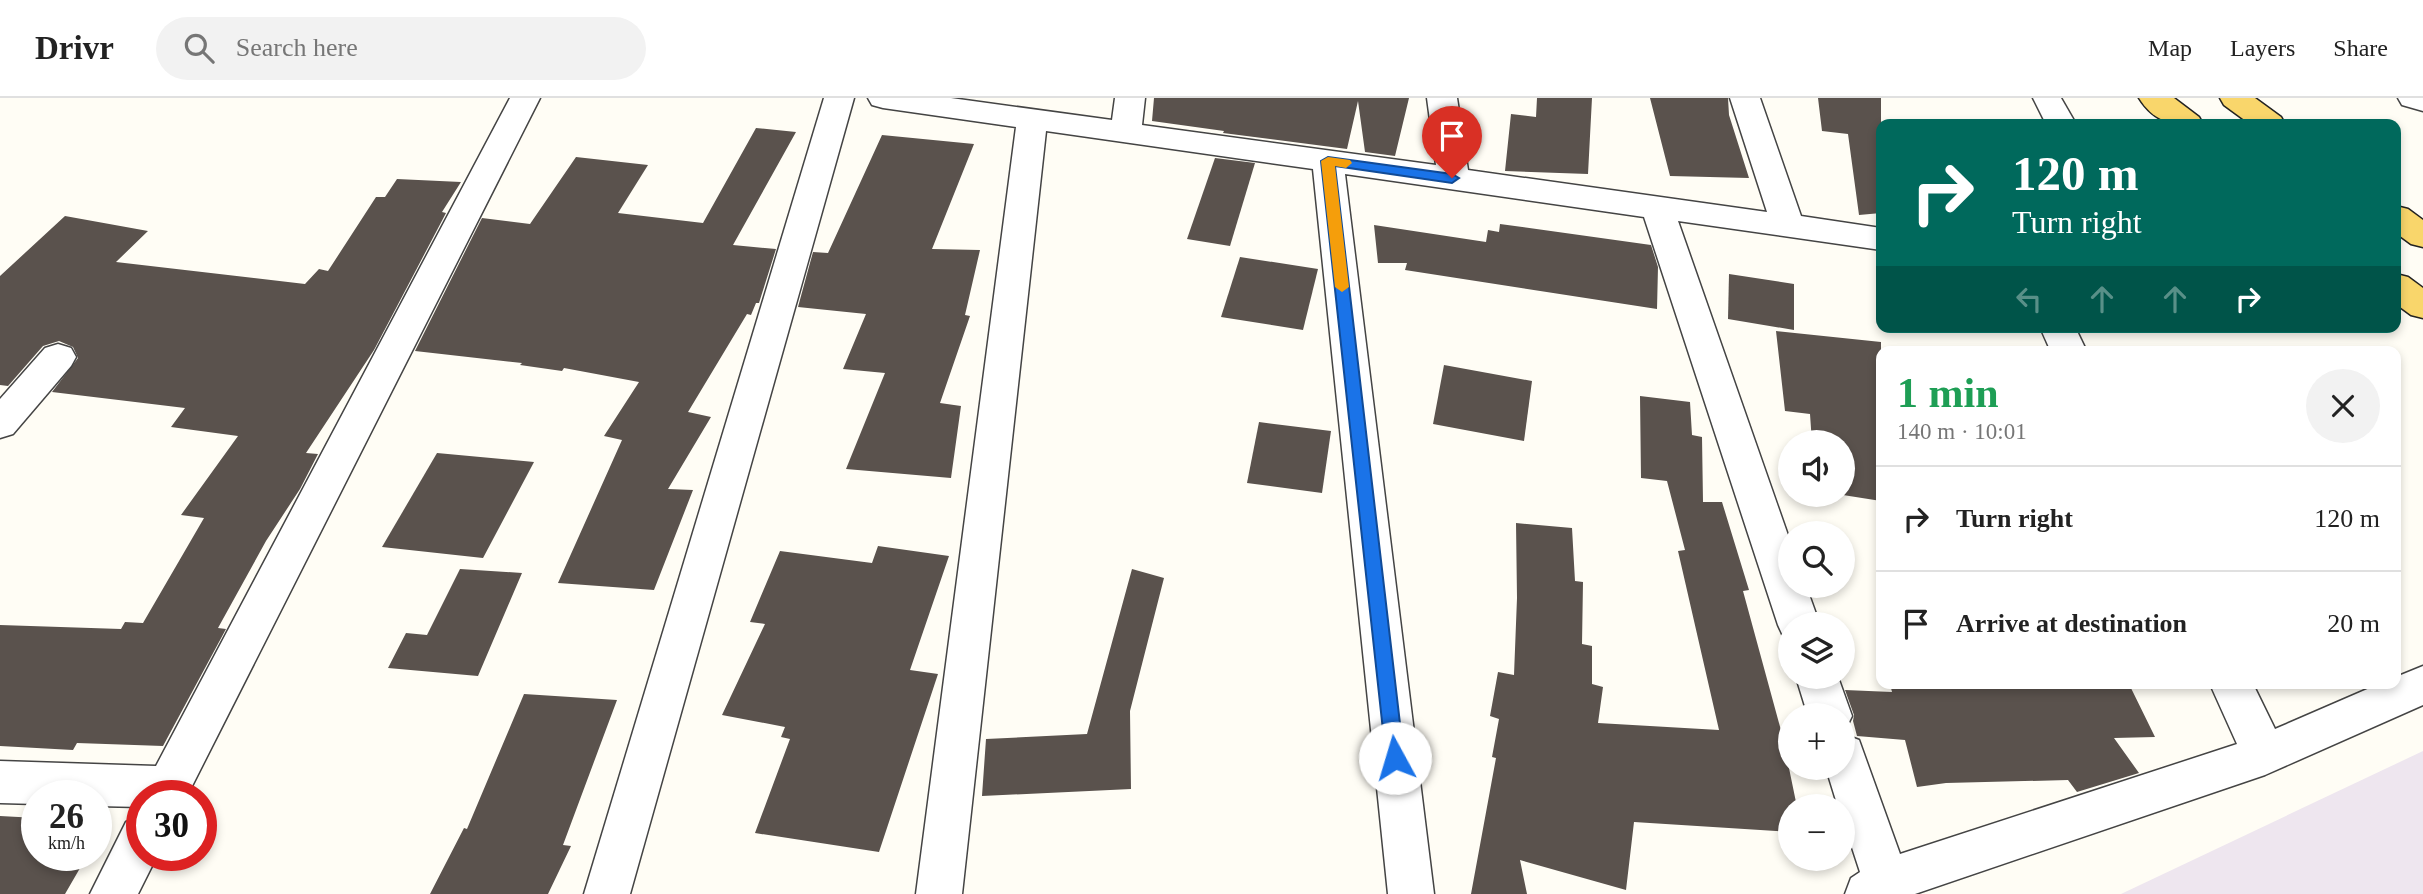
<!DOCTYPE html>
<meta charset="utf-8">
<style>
body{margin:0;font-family:"Times New Roman",serif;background:#f2f2f2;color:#222;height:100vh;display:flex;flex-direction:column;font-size:26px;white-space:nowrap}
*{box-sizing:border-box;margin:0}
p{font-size:23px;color:#767676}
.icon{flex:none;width:38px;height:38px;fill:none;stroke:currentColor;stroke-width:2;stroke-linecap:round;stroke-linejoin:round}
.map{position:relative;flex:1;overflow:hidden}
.details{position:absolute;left:1876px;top:248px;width:525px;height:343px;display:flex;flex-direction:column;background:#fff;border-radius:14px;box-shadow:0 4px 10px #0003}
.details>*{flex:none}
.guide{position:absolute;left:1876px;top:21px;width:525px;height:214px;border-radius:14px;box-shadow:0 4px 10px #0003;background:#00695c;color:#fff;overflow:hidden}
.tools{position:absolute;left:1778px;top:332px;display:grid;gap:14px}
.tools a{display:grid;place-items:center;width:77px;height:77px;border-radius:50%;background:#fff;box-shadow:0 4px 10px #0003;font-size:35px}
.speed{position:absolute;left:21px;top:682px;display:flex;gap:14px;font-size:35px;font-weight:700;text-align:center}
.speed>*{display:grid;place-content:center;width:91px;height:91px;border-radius:50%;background:#fff;box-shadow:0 4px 10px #0003;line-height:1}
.speed small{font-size:18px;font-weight:400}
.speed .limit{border:10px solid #d22;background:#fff;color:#111}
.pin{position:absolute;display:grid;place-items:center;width:60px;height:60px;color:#fff;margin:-72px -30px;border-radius:50% 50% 50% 0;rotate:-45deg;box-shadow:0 0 7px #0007}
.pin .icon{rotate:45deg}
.me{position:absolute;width:77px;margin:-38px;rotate:354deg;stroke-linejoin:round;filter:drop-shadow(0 0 5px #0008)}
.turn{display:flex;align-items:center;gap:24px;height:147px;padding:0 21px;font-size:32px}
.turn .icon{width:91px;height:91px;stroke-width:2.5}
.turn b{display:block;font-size:49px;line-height:60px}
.lanes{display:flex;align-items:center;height:66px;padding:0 21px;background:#0003;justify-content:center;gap:35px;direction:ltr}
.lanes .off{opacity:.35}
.round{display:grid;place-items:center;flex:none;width:74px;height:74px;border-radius:37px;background:#f2f2f2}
.overview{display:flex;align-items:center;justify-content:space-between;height:119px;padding:0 21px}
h1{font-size:42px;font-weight:700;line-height:52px;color:#1e9e55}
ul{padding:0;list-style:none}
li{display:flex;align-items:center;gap:21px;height:105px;padding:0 21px;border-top:2px solid #e0e0e0}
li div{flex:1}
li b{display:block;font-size:26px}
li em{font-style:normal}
header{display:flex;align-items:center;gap:42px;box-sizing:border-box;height:98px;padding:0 35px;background:#fff;border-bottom:2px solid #e0e0e0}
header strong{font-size:33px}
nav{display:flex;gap:38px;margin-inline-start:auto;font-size:24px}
.search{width:490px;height:63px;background:#f2f2f2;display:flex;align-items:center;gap:18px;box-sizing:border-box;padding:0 24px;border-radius:38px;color:#767676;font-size:26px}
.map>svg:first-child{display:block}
.industrial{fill:#eee6ef}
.building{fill:#5a524d}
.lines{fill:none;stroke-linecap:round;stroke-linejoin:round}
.minor-casing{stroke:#444;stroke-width:3}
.major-casing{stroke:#222;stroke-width:3}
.minor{fill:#fff;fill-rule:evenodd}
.major{fill:#f9d66b;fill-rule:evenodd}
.route{fill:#1a73e8;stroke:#114b97;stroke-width:2}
.slow{fill:#f59e0b}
</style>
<header>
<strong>Drivr</strong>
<div class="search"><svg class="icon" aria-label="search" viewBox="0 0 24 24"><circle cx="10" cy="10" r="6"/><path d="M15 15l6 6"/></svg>Search here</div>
<nav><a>Map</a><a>Layers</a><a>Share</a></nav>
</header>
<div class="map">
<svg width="2423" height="796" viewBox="0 0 2423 796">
<rect width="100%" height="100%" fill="#fffdf5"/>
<polygon class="industrial" points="2423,653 2423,796 2121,796"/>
<g class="building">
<polygon points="1154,0 1409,0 1395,58 1365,54 1358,3 1347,51 1223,35 1224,33 1152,23"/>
<polygon points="1537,0 1592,0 1588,76 1505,73 1511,16 1536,19"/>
<polygon points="1650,0 1728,0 1729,17 1749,80 1670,78"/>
<polygon points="1818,0 1881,0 1881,115 1859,117 1848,36 1822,33"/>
<polygon points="756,30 796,34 733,147 776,151 759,205 756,205 751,217 747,216 688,314 711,319 668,391 693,392 654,492 558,485 622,342 604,338 639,284 564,270 562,273 520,267 522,265 415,253 482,120 530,126 576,59 648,67 618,115 703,125"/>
<polygon points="882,37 974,46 932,151 980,152 965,217 970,218 940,305 961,308 951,380 846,371 885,275 843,271 866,216 798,209 813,154 828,155"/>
<polygon points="1215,60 1255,65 1230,148 1187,141"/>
<polygon points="397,81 461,84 442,114 446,115 374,252 306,355 318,356 300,391 266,443 218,530 226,531 163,648 77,645 73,652 0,648 0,527 121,531 125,524 143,525 204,420 181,417 238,338 171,329 185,310 52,294 78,260 73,249 59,243 43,248 8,288 0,287 0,178 65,118 148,133 116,164 305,186 319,171 328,173 376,99 385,99"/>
<polygon points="1500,126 1651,147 1658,169 1657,211 1405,172 1407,165 1378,165 1374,127 1486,144 1488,132 1499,134"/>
<polygon points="1240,159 1318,171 1303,232 1221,219"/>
<polygon points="1729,176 1794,186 1794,232 1728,221"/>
<polygon points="1776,233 1881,244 1881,403 1843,397 1843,345 1812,345 1810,316 1785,313"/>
<polygon points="1444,267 1532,283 1524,343 1433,326"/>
<polygon points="1640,298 1690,304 1692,337 1702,339 1703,404 1722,404 1749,492 1743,493 1782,636 1797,709 1790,709 1790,734 1634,724 1626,792 1520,762 1527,796 1471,796 1496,660 1492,659 1499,621 1490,618 1498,574 1514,577 1517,500 1516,425 1572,430 1575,483 1583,484 1582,546 1592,548 1592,586 1603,589 1598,625 1719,632 1678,453 1685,452 1667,383 1641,380"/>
<polygon points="1259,324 1331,333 1322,395 1247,385"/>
<polygon points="437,355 534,364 483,460 382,449"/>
<polygon points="878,448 949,458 910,572 938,576 879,754 755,735 790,641 781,639 785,629 722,617 765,526 750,524 780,453 872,465"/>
<polygon points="460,471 522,475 478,578 388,570 406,535 427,537"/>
<polygon points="1132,471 1164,480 1130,613 1131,691 982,698 986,641 1087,636"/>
<polygon points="1890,586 2129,586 2155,639 2114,640 2139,675 2077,694 2068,682 1946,685 1917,689 1905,642 1857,638 1853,623 1854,617 1845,592 1892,594"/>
<polygon points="524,596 617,602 563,747 571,748 548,796 430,796 464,730 467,731"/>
<polygon points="0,718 37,720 37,758 87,758 65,796 0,796"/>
</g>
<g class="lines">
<defs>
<g id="minor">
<polygon points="510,0 540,0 187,698 142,698 142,709 96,708 96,698 37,698 37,706 0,705 0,663 156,668"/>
<polygon points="824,0 854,0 630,796 584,796"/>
<polygon points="868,0 951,0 1112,22 1115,0 1145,0 1142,27 1436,67 1427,0 1457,0 1468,72 1767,114 1730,0 1760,0 1801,118 1881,130 1881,152 1678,123 1790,443 1790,488 1806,488 1820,527 1790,527 1790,542 1784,540 1778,527 1644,119 1345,76 1434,796 1388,796 1313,71 1046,33 962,796 916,796 1016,29 883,10 872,7"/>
<polygon points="2033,0 2061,0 2076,26 2046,26"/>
<polygon points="2398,0 2423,0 2423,13 2402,7"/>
<polygon points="2040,229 2075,229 2087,254 2051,254"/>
<polygon points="58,246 71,250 76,259 71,268 13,336 0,340 0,301 45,250"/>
<polygon points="2423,568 2423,607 2265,677 1915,796 1845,796 1851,780 1860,774 1843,722 1843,709 1838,709 1826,670 1843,670 1843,636 1859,642 1900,756 2237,646 2210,586 2253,586 2275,631 2379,586 2396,586 2396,579"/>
<polygon points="1796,579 1838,579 1852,618 1845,632 1843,633 1843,618 1808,618"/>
<polygon points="142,718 142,758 157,758 138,796 90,796 126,724"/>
</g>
<g id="major">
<path d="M2139,0h35l25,19 4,7c-28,1 -47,1 -64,-26z"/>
<polygon points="2220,0 2255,0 2281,19 2285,26 2250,26 2224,7"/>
<polygon points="2396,108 2408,111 2423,122 2423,149 2411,146 2396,135"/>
<polygon points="2396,176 2408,179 2423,190 2423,220 2411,217 2396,206"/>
</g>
</defs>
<use href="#minor" class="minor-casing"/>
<use href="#major" class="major-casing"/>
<use href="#minor" class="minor"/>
<use href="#major" class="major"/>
</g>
<polygon class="route" points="1328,59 1452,76 1459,80 1452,85 1335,68 1404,660 1402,666 1395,669 1389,666 1386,660 1321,63"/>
<polygon class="slow" points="1328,59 1350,62 1352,65 1346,70 1335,68 1349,189 1342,194 1335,189 1321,63"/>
</svg>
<div class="tools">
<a><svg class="icon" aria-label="sound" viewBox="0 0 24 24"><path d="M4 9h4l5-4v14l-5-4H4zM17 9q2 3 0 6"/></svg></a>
<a><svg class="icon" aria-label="search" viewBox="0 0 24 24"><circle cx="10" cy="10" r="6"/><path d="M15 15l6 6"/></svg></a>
<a><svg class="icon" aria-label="layers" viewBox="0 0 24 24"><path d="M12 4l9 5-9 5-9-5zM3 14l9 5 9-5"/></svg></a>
<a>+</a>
<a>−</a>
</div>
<div class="speed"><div>26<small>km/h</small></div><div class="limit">30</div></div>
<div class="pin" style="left:1452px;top:80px;background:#d93025"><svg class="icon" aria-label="arrive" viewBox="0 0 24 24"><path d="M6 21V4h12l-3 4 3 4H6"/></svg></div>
<svg class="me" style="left:1395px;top:660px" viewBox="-20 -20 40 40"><circle r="19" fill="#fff"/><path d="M0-13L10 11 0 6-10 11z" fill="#1a73e8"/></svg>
<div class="guide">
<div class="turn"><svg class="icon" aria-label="right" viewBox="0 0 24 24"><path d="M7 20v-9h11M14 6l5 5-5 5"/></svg><div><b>120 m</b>Turn right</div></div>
<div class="lanes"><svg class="icon off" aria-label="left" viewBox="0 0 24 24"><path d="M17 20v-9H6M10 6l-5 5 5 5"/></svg><svg class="icon off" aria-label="ahead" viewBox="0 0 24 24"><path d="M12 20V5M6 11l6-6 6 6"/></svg><svg class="icon off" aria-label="ahead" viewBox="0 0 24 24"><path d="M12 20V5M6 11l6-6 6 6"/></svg><svg class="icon" aria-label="right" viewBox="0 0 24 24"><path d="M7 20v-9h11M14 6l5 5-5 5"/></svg></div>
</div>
<section class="details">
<div class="overview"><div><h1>1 min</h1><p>140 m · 10:01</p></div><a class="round"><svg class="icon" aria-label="close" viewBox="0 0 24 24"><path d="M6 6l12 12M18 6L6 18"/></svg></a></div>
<ul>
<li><svg class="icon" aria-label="right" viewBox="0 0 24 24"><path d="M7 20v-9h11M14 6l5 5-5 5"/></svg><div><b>Turn right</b></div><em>120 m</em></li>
<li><svg class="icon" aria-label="arrive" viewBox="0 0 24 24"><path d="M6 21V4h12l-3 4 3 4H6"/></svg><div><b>Arrive at destination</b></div><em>20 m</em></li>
</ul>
</section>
</div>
